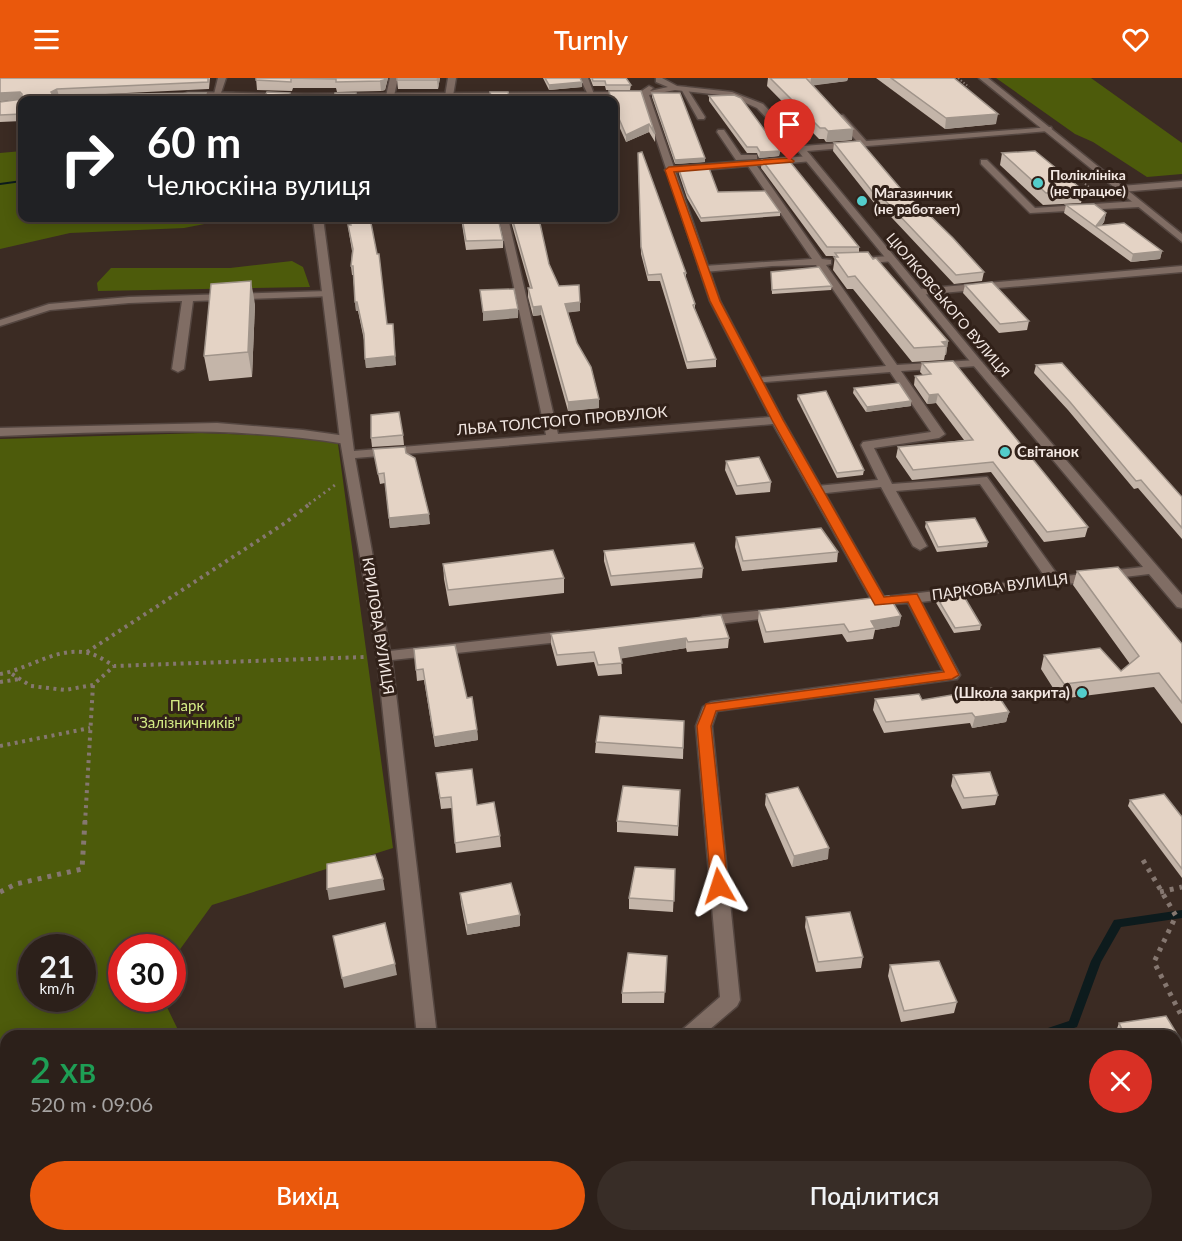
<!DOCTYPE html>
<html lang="uk">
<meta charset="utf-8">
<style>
body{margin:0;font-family:Lato,sans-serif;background:#382d27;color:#f1f3f6;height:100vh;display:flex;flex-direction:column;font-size:22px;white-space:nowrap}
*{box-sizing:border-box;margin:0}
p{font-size:20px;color:#a6a3a2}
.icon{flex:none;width:33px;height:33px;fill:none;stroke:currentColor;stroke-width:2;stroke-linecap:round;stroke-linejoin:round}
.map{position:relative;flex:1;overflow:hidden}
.drawer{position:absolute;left:0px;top:952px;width:1182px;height:212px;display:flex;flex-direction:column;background:#2c201a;border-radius:18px 18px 0 0;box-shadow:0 3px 15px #0003,0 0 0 2px #483e39}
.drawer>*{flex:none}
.banner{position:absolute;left:18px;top:18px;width:600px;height:126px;border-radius:12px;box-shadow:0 3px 15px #0003,0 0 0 2px #483e39;background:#202124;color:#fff;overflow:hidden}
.speed{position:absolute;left:18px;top:856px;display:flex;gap:12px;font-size:30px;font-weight:700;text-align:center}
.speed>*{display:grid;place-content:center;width:78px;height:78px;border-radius:50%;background:#2c201a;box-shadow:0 3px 15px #0003,0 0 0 2px #483e39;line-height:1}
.speed small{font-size:15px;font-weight:400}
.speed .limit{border:9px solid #d22;background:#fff;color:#111}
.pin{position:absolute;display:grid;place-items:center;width:51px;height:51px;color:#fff;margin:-62px -26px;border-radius:50% 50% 50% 0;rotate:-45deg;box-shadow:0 0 6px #0007}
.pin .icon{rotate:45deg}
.me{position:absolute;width:66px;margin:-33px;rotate:354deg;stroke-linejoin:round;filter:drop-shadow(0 0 4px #0008)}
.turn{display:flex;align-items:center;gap:21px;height:126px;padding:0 30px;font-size:27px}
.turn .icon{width:78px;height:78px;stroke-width:2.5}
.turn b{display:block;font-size:42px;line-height:51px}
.round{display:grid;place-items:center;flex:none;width:63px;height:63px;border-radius:32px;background:#382d27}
.summary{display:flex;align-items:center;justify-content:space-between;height:102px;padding:0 30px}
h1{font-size:36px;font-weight:600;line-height:45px;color:#1e9e55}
.cta{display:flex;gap:12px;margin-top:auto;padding:12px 30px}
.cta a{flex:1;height:69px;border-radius:36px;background:#ea580c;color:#fff;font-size:24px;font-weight:600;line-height:69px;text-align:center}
.cta a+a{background:#382d27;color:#f1f3f6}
header{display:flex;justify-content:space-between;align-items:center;height:78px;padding:0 30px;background:#ea580c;color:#fff;font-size:27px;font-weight:600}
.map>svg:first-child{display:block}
.green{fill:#4d5b0b;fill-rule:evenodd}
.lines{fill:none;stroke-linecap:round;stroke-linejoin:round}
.stream{fill:#0d1b1d;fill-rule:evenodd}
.lane-casing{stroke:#544640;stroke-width:3}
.street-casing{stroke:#544640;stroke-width:3}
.secondary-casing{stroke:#544640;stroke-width:3}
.path-far3{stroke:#857770;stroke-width:2;stroke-dasharray:1.5 2;stroke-linecap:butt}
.path-far2{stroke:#857770;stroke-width:3;stroke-dasharray:2 4;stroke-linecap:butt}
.path-far1{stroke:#857770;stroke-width:4;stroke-dasharray:3 4.5;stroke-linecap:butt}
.path{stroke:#857770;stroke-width:5;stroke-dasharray:4 6;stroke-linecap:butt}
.lane{fill:#806d64;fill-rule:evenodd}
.street{fill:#806d64;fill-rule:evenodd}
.secondary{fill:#806d64;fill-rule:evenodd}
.wall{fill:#c4b5a9}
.shaded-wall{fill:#a0948a}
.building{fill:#e4d3c5;stroke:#a0948a;stroke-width:1.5}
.route{fill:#ea580c;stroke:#983908;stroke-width:1.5}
.poi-dot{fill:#53cdcb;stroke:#312119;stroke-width:2}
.labels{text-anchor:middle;stroke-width:6;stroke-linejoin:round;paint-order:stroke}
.far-poi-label{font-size:14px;font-weight:bold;fill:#f3e8e3;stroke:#312119;text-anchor:start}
.far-street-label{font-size:14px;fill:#f3e8e3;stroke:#312119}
.street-label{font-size:15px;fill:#f3e8e3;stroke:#312119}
.poi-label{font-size:15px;font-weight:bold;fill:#f3e8e3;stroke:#312119;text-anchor:start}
.park-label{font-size:15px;fill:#d3eb84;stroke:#312119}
</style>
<header><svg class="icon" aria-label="menu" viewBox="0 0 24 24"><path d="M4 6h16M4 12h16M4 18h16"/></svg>Turnly<svg class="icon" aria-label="heart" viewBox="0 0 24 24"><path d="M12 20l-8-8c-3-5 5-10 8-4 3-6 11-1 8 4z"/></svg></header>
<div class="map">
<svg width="1182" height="1163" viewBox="0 0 1182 1163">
<rect width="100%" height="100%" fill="#3b2b23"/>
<g class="green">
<polygon points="996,0 1091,0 1182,65 1182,96 1147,99 1093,64 1075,56"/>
<polygon points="22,73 22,140 226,140 225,142 184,150 70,155 0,171 0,75"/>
<polygon points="292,183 303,189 310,209 98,213 97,205 111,190 230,190"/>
<path d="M201,355l107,4 30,7 55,404 -181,57 -39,54 -1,-11h-50v51h41l18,37h-175v113l-6,2v-712zM32,870h50v51h-50z"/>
</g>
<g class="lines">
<g class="stream">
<polygon points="22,102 22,104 0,107 0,105"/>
<polygon points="1182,832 1182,840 1121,849 1101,884 1077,949 1049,958 1032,958 1033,955 1069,943 1091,883 1114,842"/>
<polygon points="819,1158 834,1158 831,1163 816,1163"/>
</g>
<defs>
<g id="lane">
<polygon points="218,0 226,0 221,15 234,15 234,19 149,22 153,20 214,16"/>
<polygon points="390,0 398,0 394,18 390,20 386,18"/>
<polygon points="448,0 456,0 453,18 449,20 445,18"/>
<polygon points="580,0 588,0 595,19 589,19"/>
<polygon points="680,9 686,9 705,39 704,41 698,41"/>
<polygon points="837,37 843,37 867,64 867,68 861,68 837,41"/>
<polygon points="718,52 724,52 741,77 757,77 757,81 736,82 717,54"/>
<polygon points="809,78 812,79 812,83 757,88 822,181 831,182 831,186 826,187 897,287 977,282 983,285 977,288 901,293 945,356 939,360 874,370 892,406 987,399 1062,503 1060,506 1050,506 980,406 896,413 927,468 920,472 913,468 881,409 817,416 811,412 817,408 878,402 861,367 863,364 931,354 890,294 753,305 753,301 757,300 886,288 816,187 772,188 704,194 699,191 704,188 812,181 748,88 669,95 665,92 669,89"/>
<polygon points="981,82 987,82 1035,130 1139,123 1144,126 1139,129 1030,135 981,86"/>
<polygon points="1182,103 1182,109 1121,114 1117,111 1121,108"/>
<polygon points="891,178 896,181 894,183 858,186 853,183 858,180"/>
<polygon points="1182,188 1182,194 919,217 914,214 919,211"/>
<polygon points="328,213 333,216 332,218 193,223 184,291 178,294 172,291 182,223 129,225 50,232 0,248 0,242 49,226 129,219"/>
<path d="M217,345l86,7 43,6 6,4 -6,4c-115,-19 -230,-12 -346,-8v-8z"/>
</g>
<g id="street">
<path d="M656,0h6l15,8 55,6 31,12 40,42 248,-19 1,2 -4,2 -241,20 174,210 201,234v13l-5,-1 -28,-33 -228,28 39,73 -3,4 -240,32 -5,15 28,274 -3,6 -35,30h-23l3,-6 38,-33 -24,-271 7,-19 8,-5 232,-31 -35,-68 -40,3 -2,-3 5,-4 -98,-175 -418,34 35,193 179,-20 7,5 -7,5 -177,19 45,376h-20l-40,-380 -37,-216 -27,-222h10l31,233 192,-16 -47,-217h9l50,216 212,-17 -60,-116 -68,-205 -337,2 -117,-2 -4,-2 4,-2 117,2 335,-2 9,-6 4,2 -3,3 18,-4 -12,-5zM675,12l55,6 27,12 41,43 175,214 170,202 -259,30 -101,-177 -63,-119 -71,-206z"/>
<polygon points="778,531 783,532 785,535 783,538 703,548 696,543 703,538"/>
<polygon points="392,1158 419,1158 417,1163 390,1163"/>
</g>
<polygon id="secondary" points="979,0 988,0 1182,156 1182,164"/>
</defs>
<use href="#lane" class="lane-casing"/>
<use href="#street" class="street-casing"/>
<use href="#secondary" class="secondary-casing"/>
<g class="path-far3">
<polyline points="958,0 969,9"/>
<polyline points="1074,97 1089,109"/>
</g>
<polyline class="path-far2" points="309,426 335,407"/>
<g class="path-far1">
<polyline points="87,574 285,445 311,425"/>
<path d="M0,596c29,-5 58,-28 88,-21 9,2 18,8 26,13l250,-9"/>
<polyline points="12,596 31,608 65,612 93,607 114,588"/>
<polyline points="0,604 20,601"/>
<polyline points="0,668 90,650"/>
<polyline points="85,745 93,607"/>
</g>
<g class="path">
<polyline points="1143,782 1176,838 1154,884 1182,939"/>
<polyline points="0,814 16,806 82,791 85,743"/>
<polyline points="1160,814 1182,809"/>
</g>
<use href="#lane" class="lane"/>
<use href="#street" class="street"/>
<use href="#secondary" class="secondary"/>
</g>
<g class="wall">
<polygon points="0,0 210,0 209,11 85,17 22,22 22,43 0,44 0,24 22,21 0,23"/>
<polygon points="256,0 388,0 385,12 381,13 337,14 336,10 293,10 292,13 257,12"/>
<polygon points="397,0 440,0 438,11 398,11"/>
<polygon points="543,0 580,0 582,9 549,12"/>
<polygon points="590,0 626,0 631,7 630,12 606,12 605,8 593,8"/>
<polygon points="768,0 848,0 847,3 813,7 852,62 826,64 824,61 819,61 767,8"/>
<polygon points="876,0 954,0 996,46 945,51"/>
<polygon points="609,13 641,13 655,56 655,64 649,54 626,64 614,37 614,22 609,22"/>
<polygon points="652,15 705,80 705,84 675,86 652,19"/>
<polygon points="709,18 780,73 779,78 759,80 757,75 747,75 709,23"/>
<polygon points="834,65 906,117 984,194 982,203 954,206 878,125 874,125 833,73"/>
<polygon points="1002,75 1084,113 1081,125 1043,127 1000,87"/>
<polygon points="638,81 686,195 686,200 695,226 695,231 716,281 716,289 687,291 660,203 648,203 641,176"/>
<polygon points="762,82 859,169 859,175 948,263 946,277 945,277 944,282 912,284 853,211 847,211 833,192 835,178 826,178 761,90"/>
<polygon points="679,92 718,114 780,134 780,138 701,144 687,120 679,96"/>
<polygon points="1066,127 1106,135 1104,144 1101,148 1162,173 1160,181 1131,184 1064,135"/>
<polygon points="348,140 370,140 387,246 396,287 366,290 364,262 358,233 356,233 353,197 352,197 351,188 352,173 349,155 348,147 350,147"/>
<polygon points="461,140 498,140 503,162 503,170 466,172"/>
<polygon points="510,140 530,140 549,186 559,208 580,233 568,234 577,265 599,321 599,330 568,333 541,237 533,238 528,219 528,210 530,210"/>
<polygon points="771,194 832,208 831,212 772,216"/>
<polygon points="965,207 1029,243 1027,252 999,255 963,215"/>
<polygon points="255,226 252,299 209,303 204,278"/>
<polygon points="922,285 1088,449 1085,459 1044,464 991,394 912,402 896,379 898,369 964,362 936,325 927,326 914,307 915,298 923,297 920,294"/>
<polygon points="1036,287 1182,419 1182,461 1138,410 1134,411 1068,332 1034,295"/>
<polygon points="854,310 911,323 911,328 866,334 853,315"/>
<polygon points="798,317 864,392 863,397 837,400 797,321"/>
<polygon points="403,357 404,367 372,369 371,360"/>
<polygon points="373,371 406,375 430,446 390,450 385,405 380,406"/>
<polygon points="726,383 771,404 770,414 736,417 725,392"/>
<polygon points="926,444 988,464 987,469 937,474 925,449"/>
<polygon points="736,459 838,474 837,484 742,493 735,469"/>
<polygon points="604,473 703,490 702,500 611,508 604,483"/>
<polygon points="443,486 564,500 564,515 449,528 444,501"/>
<polygon points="1077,493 1182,566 1182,646 1154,609 1060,621 1041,591 1044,577 1121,593 1130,586 1073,507"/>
<polygon points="936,518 981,547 980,552 954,555 935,523"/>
<polygon points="759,533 901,538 899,548 875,552 873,561 847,564 842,556 764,565 758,543"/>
<polygon points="551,556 729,560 728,570 687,574 686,570 621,580 622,596 598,598 594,584 557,588 551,566"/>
<polygon points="414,571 467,620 477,652 478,662 435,669 424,602 417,603"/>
<polygon points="875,621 922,622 1009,634 1006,644 972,650 970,645 884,655 873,632"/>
<polygon points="684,643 683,681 595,675 596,664"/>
<polygon points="436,695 477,727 500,758 501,769 456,775 452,730 441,731"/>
<polygon points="953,697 998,717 995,727 962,731 951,708"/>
<polygon points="680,712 678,758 617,754 617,743"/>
<polygon points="766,716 828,781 792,789 765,727"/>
<polygon points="1130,722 1182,739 1182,800 1128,728"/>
<polygon points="675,791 673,834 629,831 629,820"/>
<polygon points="460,815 520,848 467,857 461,826"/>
<polygon points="806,839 863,879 861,890 816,894 805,849"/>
<polygon points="667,878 664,925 622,925 622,915"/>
<polygon points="890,887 957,924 954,935 901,944 888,898"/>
<polygon points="1166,938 1182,964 1182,971 1179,978 1176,979 1176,958 1116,958 1115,956 1119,945"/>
<polygon points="1182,1017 1182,1067 1176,1055 1176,1018"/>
</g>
<g class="shaded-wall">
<polygon points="385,0 388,0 385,12 381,13 380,3"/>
<polygon points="438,0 440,0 438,11 437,2"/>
<polygon points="811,0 848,0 847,3 810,8"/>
<polygon points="582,4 582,9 549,12 549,7"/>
<polygon points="57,11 59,18 53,22 51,14"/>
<polygon points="20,14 22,21 0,23 0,15"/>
<polygon points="206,15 207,22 203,22"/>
<polygon points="998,36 996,46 945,51 946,40"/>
<polygon points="649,46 649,54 626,64 626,57"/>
<polygon points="853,51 852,62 826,64 828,53"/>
<polygon points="780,73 779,78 759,80 760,74"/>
<polygon points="705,80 705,84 675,86 675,82"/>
<polygon points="1106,135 1104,144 1098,151 1095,149"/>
<polygon points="1162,173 1160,181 1131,184 1133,176"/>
<polygon points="251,203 255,226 252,299 248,274"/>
<polygon points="355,224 357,224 358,233 356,233"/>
<polygon points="580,224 580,233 565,235 565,226"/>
<polygon points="541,228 541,237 533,238 533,229"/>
<polygon points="518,231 518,240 483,243 483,234"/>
<polygon points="394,255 396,287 366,290 365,281"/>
<polygon points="948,263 946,277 945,277 946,268 942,264"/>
<polygon points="938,316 936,325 927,326 929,317"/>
<polygon points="599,321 599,330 568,333 568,324"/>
<polygon points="911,323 911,328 866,334 867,329"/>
<polygon points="429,436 430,446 390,450 389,440"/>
<polygon points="901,538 899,548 875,552 875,550 871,543"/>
<polygon points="686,560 686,570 619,581 619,570"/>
<polygon points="1009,634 1006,644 972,650 975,639"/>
<polygon points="477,652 478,662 435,669 434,659"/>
<polygon points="829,770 828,781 792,789 794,778"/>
<polygon points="383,801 385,812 329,822 327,811"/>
<polygon points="520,837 520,848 467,857 467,847"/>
<polygon points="395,886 397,897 344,910 342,900"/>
</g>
<g class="building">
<polygon points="0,0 208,0 208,4 57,11 51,14 53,17 206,15 203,22 22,22 22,36 0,37 0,24 22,21 22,16 20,14 0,15"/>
<polygon points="256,0 385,0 384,2 380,3 336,4 336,1 291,0 291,4 256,2"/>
<polygon points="397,0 438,0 437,2 397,2"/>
<polygon points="545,0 580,0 582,4 549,7"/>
<polygon points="592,0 626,0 631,7 606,7 605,3 593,3"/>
<polygon points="770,0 806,0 853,51 828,53 825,50 820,50"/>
<polygon points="891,0 954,0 998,36 946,40"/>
<polygon points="609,13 641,13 655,56 649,46 626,57 614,29 614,22 611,22"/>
<polygon points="267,14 290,15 289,22 263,22"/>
<polygon points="490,14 508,14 510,22 492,22"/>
<polygon points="335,15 356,15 356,22 334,22"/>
<polygon points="652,15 680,15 705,80 675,82"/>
<polygon points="734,17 741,20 780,73 760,74 757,69 747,69 709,18"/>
<polygon points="860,63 906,117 909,117 953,160 984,194 956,197 879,116 875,117 834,65"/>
<polygon points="1035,73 1084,113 1046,115 1002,75"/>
<polygon points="642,74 686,195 684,195 695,226 693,227 716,281 687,284 661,196 648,197 641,169 638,75"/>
<polygon points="787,80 859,169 827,169 762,82"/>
<polygon points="709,90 718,114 765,113 780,134 701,140 687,115 679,92"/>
<polygon points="1094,126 1106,135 1096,148 1124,145 1162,173 1133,176 1066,127"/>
<polygon points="349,140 370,140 377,176 379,176 387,246 393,246 395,278 365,281 364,256 357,224 355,224 353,188 351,188 353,171 348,147 351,147"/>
<polygon points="462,140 498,140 503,162 466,163"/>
<polygon points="512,140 530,140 530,141 539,141 549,186 559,208 579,207 580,224 565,226 577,265 591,289 599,321 568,324 541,228 533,229 528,210 532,210"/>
<polygon points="868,174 873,181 876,180 948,263 942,264 946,268 914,270 855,198 848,199 834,179 838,179 835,175"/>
<polygon points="819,189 832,208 772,212 771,194"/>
<polygon points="251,203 248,274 204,278 211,206"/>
<polygon points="992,204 1029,243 1000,246 965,207"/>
<polygon points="514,211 518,231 483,234 480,212"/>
<polygon points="953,283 1088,449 1047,454 993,384 913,392 898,369 973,362 938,316 929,317 915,298 931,296 922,285"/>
<polygon points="1062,285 1182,419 1182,450 1141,402 1136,403 1070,324 1036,287"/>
<polygon points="899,305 911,323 867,329 854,310"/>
<polygon points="826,313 864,392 837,395 798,317"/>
<polygon points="399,334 403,357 371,360 371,337"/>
<polygon points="405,369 406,375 415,380 429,436 389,440 384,395 378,396 373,371"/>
<polygon points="759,379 771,404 737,408 726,383"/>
<polygon points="975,440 988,464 938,469 926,444"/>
<polygon points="821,450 838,474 743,483 736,459"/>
<polygon points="694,465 703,490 611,498 604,473"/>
<polygon points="553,472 564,500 448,512 443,486"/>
<polygon points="1118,489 1182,566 1182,625 1159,595 1064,606 1044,577 1100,570 1121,593 1139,578 1077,493"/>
<polygon points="962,515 981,547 955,550 936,518"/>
<polygon points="889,518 901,538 871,543 875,550 849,554 844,546 766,554 759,533"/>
<polygon points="721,537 729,560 688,564 686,560 619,570 622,585 598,587 594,574 557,577 551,556"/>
<polygon points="455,567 467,620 472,619 477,652 434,659 423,591 416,592 414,571"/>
<polygon points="993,610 1009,634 975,639 972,635 886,644 875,621 919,616 922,622"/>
<polygon points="600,638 684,643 683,670 596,664"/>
<polygon points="472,691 477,727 494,724 500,758 455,765 451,719 440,720 436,695"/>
<polygon points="990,694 998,717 964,720 953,697"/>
<polygon points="623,708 680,712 678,748 617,743"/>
<polygon points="798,709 829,770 794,778 766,716"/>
<polygon points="1164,716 1182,739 1182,791 1130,722"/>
<polygon points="375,777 383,801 327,811 327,786"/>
<polygon points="635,789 675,791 674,823 629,820"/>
<polygon points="511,805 520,837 467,847 460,815"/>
<polygon points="850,834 863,879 818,884 806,839"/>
<polygon points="385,845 395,886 342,900 333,858"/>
<polygon points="628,875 667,878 665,914 622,915"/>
<polygon points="939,883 957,924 904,933 890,887"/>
<polygon points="1166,938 1182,964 1182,968 1176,969 1176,958 1125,958 1119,945"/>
<polygon points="1182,1017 1182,1046 1176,1035 1176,1018"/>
<polygon points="186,1158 208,1158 210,1163 176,1163"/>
</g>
<polygon class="route" points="790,80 794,83 793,84 674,94 720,223 783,342 884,519 917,516 959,597 952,601 716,633 711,648 728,808 725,812 719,814 714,812 711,808 697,648 706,626 944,594 908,524 875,527 772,342 710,223 665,92 669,89"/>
<g class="poi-dot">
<circle cx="1038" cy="105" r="6"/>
<circle cx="862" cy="123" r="6"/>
<circle cx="1005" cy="374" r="6"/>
<circle cx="1082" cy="615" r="6"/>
</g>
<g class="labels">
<g class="far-poi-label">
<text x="1050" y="102">Поліклініка<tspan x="1050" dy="16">(не працює)</tspan></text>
<text x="874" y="120">Магазинчик<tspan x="874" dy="16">(не работает)</tspan></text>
</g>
<g class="far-street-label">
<text transform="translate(948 227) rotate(50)" y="5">ЦІОЛКОВСЬКОГО ВУЛИЦЯ</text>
</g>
<g class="street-label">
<text transform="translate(562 343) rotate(-5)" y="5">ЛЬВА ТОЛСТОГО ПРОВУЛОК</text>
<text transform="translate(1000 509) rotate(-7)" y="5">ПАРКОВА ВУЛИЦЯ</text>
<text transform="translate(378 548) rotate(81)" y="5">КРИЛОВА ВУЛИЦЯ</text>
</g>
<g class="poi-label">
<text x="1017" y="379">Світанок</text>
<text x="1070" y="620" text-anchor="end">(Школа закрита)</text>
</g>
<g class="park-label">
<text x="187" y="633">Парк<tspan x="187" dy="17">"Залізничників"</tspan></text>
</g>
</g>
</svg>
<div class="speed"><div>21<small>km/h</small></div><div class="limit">30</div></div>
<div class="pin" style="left:790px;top:83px;background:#d93025"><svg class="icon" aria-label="arrive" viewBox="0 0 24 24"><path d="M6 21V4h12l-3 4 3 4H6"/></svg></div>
<svg class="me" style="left:719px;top:808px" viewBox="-20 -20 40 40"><path d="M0-17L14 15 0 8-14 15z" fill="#ea580c" stroke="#fff" stroke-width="4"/></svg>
<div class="banner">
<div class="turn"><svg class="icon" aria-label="right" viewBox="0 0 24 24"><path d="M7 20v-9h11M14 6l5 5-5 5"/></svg><div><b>60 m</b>Челюскіна вулиця</div></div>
</div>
<section class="drawer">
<div class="summary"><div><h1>2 хв</h1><p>520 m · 09:06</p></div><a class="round" style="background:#d93025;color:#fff"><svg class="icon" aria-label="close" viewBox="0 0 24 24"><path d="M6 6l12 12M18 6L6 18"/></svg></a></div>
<div class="cta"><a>Вихід</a><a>Поділитися</a></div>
</section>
</div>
